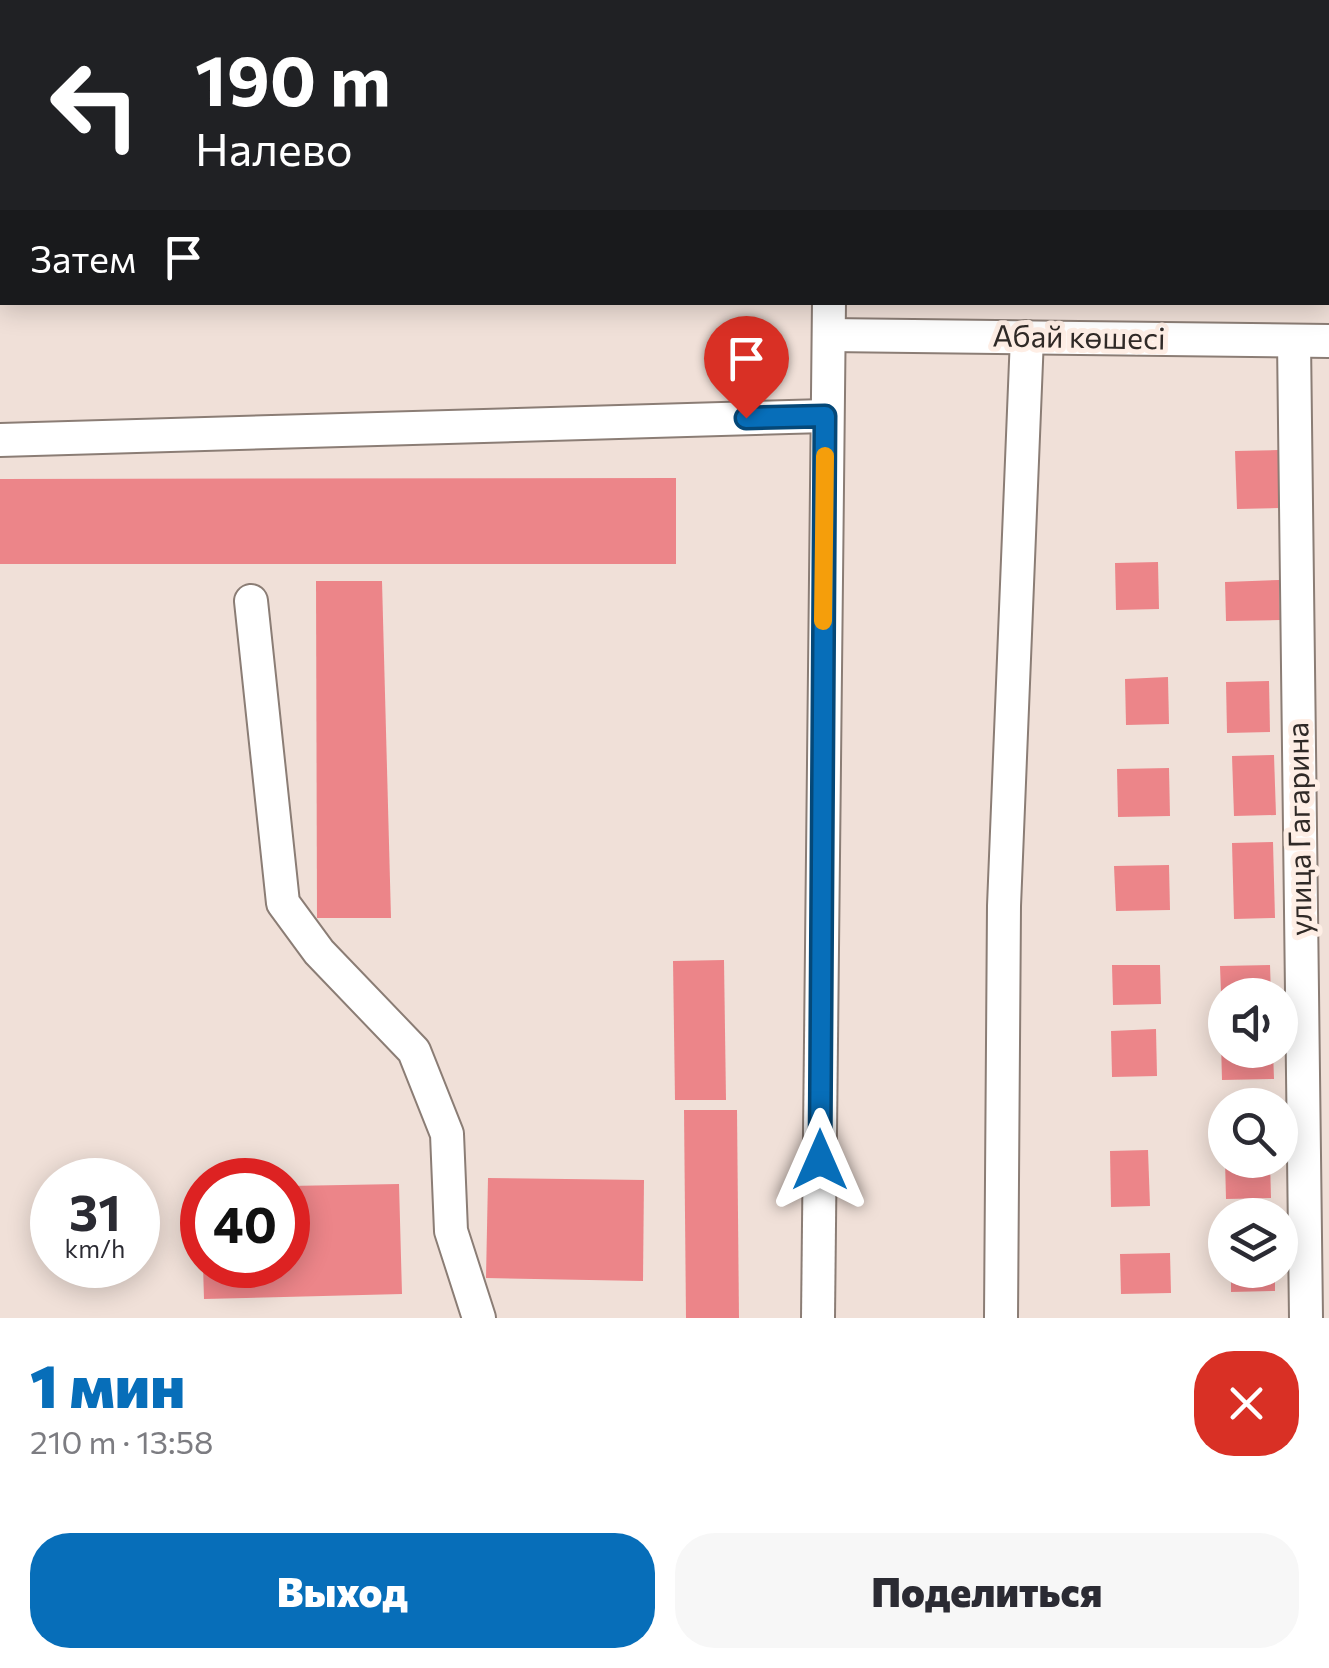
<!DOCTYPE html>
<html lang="ru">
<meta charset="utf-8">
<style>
body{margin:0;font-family:Commissioner,sans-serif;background:#f7f7f7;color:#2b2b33;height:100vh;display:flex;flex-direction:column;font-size:38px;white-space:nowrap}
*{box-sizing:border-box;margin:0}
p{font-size:32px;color:#7c7c81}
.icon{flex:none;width:55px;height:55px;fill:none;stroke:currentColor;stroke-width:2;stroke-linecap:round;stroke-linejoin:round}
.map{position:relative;height:1318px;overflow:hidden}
.side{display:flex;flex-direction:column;background:#fff;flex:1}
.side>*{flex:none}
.guide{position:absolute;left:0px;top:0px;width:1330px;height:305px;box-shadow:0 5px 25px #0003;background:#202124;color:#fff;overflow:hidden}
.controls{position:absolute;left:1208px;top:978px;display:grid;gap:20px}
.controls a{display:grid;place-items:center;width:90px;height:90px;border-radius:50%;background:#fff;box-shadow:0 5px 25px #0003;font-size:50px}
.speed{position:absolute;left:30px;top:1158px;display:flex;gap:20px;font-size:50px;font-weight:700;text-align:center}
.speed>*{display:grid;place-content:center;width:130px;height:130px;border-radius:50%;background:#fff;box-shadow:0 5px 25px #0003;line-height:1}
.speed small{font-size:25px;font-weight:400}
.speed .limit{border:15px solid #d22;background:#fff;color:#111}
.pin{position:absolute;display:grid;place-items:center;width:85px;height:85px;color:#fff;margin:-102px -42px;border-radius:50% 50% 50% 0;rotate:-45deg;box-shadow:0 0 10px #0007}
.pin .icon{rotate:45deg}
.me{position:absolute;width:110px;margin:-55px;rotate:0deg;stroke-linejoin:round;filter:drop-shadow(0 0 8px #0008)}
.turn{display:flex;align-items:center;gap:35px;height:210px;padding:0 30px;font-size:45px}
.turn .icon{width:130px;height:130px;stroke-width:2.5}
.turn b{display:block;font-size:70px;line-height:85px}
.then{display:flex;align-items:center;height:95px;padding:0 30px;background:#0003;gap:20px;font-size:38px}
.round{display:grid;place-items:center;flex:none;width:105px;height:105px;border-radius:40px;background:#f7f7f7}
.overview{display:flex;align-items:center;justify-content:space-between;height:170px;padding:0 30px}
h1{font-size:60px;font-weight:800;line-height:75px;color:#076eb9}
.cta{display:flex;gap:20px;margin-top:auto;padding:20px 30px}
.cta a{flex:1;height:115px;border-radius:40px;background:#076eb9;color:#fff;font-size:40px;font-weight:800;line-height:115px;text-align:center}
.cta a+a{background:#f7f7f7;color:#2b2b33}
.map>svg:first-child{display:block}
.building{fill:#ec8589}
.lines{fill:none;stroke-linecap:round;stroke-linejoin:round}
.minor-casing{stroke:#8b7d75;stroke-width:36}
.minor{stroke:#fff;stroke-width:32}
.route-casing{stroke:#054878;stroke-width:25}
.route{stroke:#076eb9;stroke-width:18}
.slow{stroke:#f59e0b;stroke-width:18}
.labels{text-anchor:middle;stroke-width:10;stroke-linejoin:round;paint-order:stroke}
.street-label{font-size:30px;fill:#302a27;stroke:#feeee5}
</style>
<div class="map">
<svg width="1329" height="1318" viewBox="0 0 1329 1318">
<rect width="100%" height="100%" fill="#f0e0d8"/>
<g class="building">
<polygon points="1278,450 1279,508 1237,509 1235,451"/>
<polygon points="676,478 676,564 0,564 0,479"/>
<polygon points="1158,562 1159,609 1116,610 1115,563"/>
<polygon points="1279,580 1280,620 1226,621 1225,582"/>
<polygon points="316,581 382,581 391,918 317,918"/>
<polygon points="1168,677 1169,724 1126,725 1125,679"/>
<polygon points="1269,681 1270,732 1227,733 1226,682"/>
<polygon points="1274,755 1276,815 1234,816 1232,756"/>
<polygon points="1169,768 1170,816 1118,817 1117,769"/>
<polygon points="1273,842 1275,918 1234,919 1232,843"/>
<polygon points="1169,865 1170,910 1116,911 1114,866"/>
<polygon points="724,960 726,1100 675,1100 673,961"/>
<polygon points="1112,965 1160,965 1161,1004 1113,1005"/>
<polygon points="1270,965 1271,995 1225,995 1225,1019 1222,1019 1220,966"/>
<polygon points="1156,1029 1157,1076 1112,1077 1111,1031"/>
<polygon points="1221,1043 1225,1043 1225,1050 1273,1050 1274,1079 1222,1080"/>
<polygon points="684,1110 737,1110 739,1318 686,1318"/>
<polygon points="1148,1150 1150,1206 1111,1207 1110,1151"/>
<polygon points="1225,1160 1270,1160 1271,1198 1226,1199"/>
<polygon points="488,1178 644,1180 643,1281 486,1278"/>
<polygon points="399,1184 402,1294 204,1299 203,1265 288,1265 288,1186"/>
<polygon points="1170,1253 1171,1293 1121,1294 1120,1254"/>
<polygon points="1231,1270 1275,1270 1275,1291 1231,1292"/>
</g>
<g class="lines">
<defs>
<g id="minor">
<polyline points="827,0 827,2"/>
<polyline points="1285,0 1285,2"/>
<polyline points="1328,77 1329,78"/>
<polyline points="829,335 1329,341"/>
<polyline points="1294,341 1306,1318"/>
<polyline points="0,440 825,416"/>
<polyline points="251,601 283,903 319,952 414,1051 447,1134 451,1231 479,1318"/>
<polyline points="818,1318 829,302"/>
<polyline points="1001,1318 1004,906 1027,337"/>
</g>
</defs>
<use href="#minor" class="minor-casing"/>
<use href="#minor" class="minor"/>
</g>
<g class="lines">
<defs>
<polyline id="route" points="746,418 825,416 820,1160"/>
</defs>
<use href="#route" class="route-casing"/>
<use href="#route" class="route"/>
<polyline class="slow" points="823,621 825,456"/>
</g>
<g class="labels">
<g class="street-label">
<text transform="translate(1079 338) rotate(1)" y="10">Абай көшесі</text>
<text transform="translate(1300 829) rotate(-91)" y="10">улица Гагарина</text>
</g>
</g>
</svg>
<div class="controls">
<a><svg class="icon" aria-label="sound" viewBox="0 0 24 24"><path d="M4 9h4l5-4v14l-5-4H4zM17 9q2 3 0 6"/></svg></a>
<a><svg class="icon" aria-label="search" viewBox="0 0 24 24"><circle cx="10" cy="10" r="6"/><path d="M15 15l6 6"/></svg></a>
<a><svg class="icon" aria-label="layers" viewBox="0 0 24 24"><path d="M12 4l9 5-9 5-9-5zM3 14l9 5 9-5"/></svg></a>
</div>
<div class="speed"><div>31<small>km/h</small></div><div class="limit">40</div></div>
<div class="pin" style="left:746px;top:418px;background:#d93025"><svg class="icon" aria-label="arrive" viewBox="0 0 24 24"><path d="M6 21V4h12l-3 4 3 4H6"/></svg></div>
<svg class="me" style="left:820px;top:1160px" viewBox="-20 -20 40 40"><path d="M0-17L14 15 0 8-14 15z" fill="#076eb9" stroke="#fff" stroke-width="4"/></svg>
<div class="guide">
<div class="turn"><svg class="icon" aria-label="left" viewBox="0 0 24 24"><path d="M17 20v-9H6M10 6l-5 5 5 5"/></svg><div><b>190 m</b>Налево</div></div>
<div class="then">Затем<svg class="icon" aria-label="arrive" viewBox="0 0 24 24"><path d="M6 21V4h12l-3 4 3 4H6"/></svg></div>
</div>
</div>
<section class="side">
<div class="overview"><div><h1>1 мин</h1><p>210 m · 13:58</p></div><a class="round" style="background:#d93025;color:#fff"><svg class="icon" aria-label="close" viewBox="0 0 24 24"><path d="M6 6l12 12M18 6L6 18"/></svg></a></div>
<div class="cta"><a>Выход</a><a>Поделиться</a></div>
</section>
